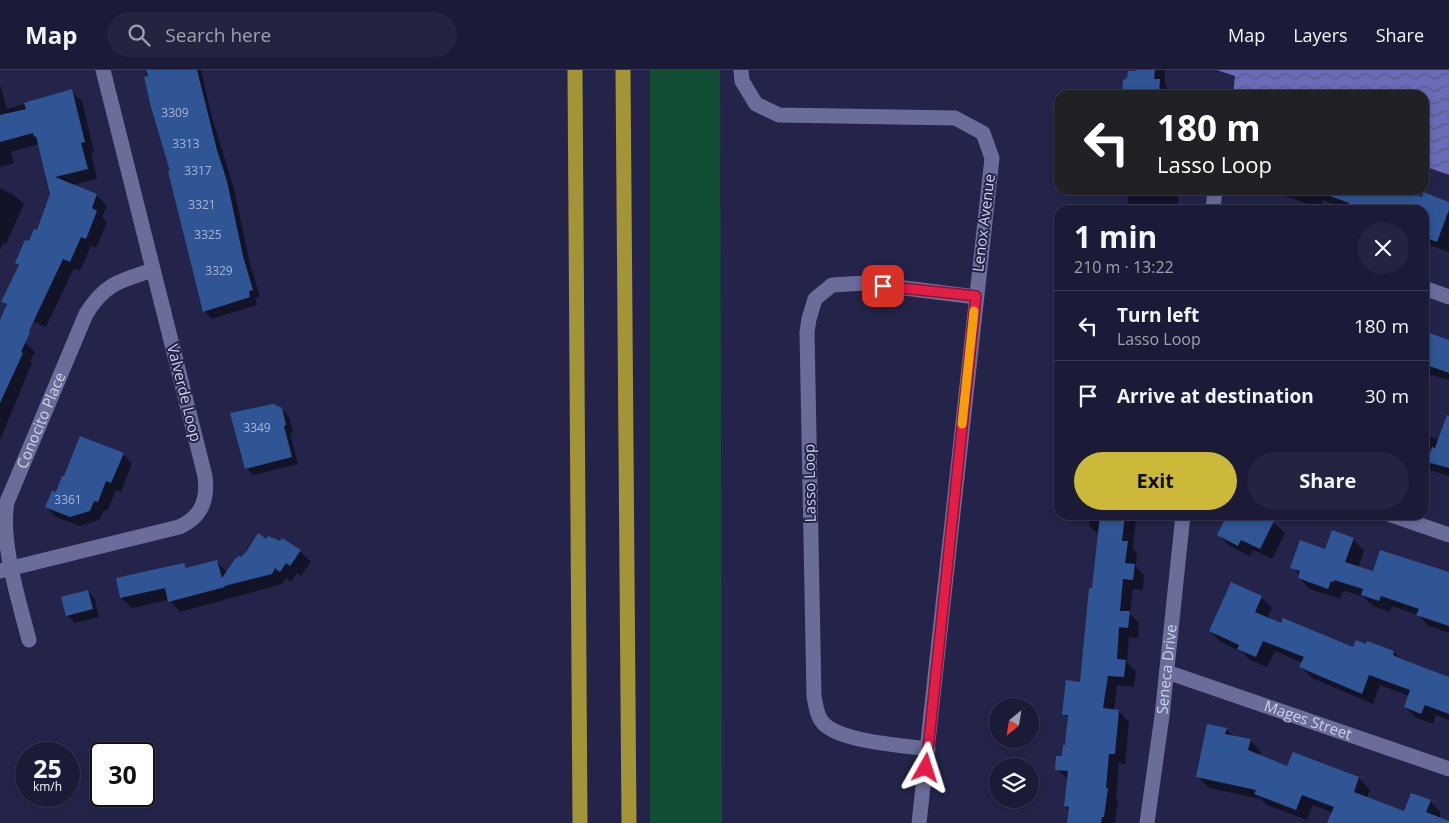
<!DOCTYPE html>
<meta charset="utf-8">
<style>
body{margin:0;font-family:"Open Sans",sans-serif;background:#242440;color:#f1f3f6;height:100vh;display:flex;flex-direction:column;font-size:19px;white-space:nowrap}
*{box-sizing:border-box;margin:0}
p{font-size:16px;color:#a0a1ae}
.icon{flex:none;width:28px;height:28px;fill:none;stroke:currentColor;stroke-width:2;stroke-linecap:round;stroke-linejoin:round}
.map{position:relative;flex:1;overflow:hidden}
.details{position:absolute;left:1054px;top:135px;width:375px;height:315px;display:flex;flex-direction:column;background:#1b1b38;border-radius:15px;box-shadow:0 2px 8px #0003,0 0 0 1px #393953}
.details>*{flex:none}
.guide{position:absolute;left:1054px;top:20px;width:375px;height:105px;border-radius:15px;box-shadow:0 2px 8px #0003,0 0 0 1px #393953;background:#202124;color:#fff;overflow:hidden}
.needle{width:32px;rotate:210deg}
.buttons{position:absolute;left:989px;top:628px;display:grid;gap:10px}
.buttons a{display:grid;place-items:center;width:50px;height:50px;border-radius:50%;background:#1b1b38;box-shadow:0 2px 8px #0003,0 0 0 1px #393953;font-size:25px}
.speed{position:absolute;left:15px;top:672px;display:flex;gap:10px;font-size:25px;font-weight:700;text-align:center}
.speed>*{display:grid;place-content:center;width:65px;height:65px;border-radius:50%;background:#1b1b38;box-shadow:0 2px 8px #0003,0 0 0 1px #393953;line-height:1}
.speed small{font-size:12px;font-weight:400}
.speed .limit{border:2px solid #111;border-radius:8px;background:#fff;color:#111}
.pin{position:absolute;display:grid;place-items:center;width:42px;height:42px;color:#fff;margin:-21px;border-radius:10px;box-shadow:0 2px 8px #0006}
.me{position:absolute;width:55px;margin:-28px;rotate:6deg;stroke-linejoin:round;filter:drop-shadow(0 0 4px #0008)}
.turn{display:flex;align-items:center;gap:18px;height:105px;padding:0 20px;font-size:22px}
.turn .icon{width:65px;height:65px;stroke-width:2.5}
.turn b{display:block;font-size:35px;line-height:42px}
.round{display:grid;place-items:center;flex:none;width:52px;height:52px;border-radius:26px;background:#242440}
.summary{display:flex;align-items:center;justify-content:space-between;height:85px;padding:0 20px}
h1{font-size:30px;font-weight:700;line-height:38px}
.primary-button{display:flex;gap:10px;margin-top:auto;padding:10px 20px}
.primary-button a{flex:1;height:58px;border-radius:30px;background:#ccb939;color:#111;font-size:20px;font-weight:700;line-height:58px;text-align:center}
.primary-button a+a{background:#242440;color:#f1f3f6}
ul{padding:0;list-style:none}
li{display:flex;align-items:center;gap:15px;height:70px;padding:0 20px;border-top:1px solid #393953}
li div{flex:1}
li b{display:block;font-size:19px}
li em{font-style:normal}
header{display:flex;align-items:center;gap:30px;box-sizing:border-box;height:70px;padding:0 25px;background:#1b1b38;border-bottom:1px solid #393953}
header strong{font-size:24px}
nav{display:flex;gap:28px;margin-inline-start:auto;font-size:18px}
.search{width:350px;height:45px;background:#242440;display:flex;align-items:center;gap:12px;box-sizing:border-box;padding:0 18px;border-radius:28px;color:#a0a1ae;font-size:19px}
.map>svg:first-child{display:block}
.grass{fill:#114e34}
.water{fill:url(#water-waves)}
.shadow{fill:#0007}
.building{fill:#305595}
.lines{fill:none;stroke-linecap:round;stroke-linejoin:round}
.minor{stroke:#6a6d9a;stroke-width:15}
.highway{stroke:#a29437;stroke-width:15}
.route-casing{stroke:#92132f;stroke-width:12}
.route{stroke:#e11d48;stroke-width:9}
.slow{stroke:#f59e0b;stroke-width:9}
.labels{text-anchor:middle;stroke-width:4;stroke-linejoin:round;paint-order:stroke}
.number-label{font-size:12px;fill:#a8b3d6}
.street-label{font-size:15px;fill:#d0d2eb;stroke:#24244a}
</style>
<header>
<strong>Map</strong>
<div class="search"><svg class="icon" aria-label="search" viewBox="0 0 24 24"><circle cx="10" cy="10" r="6"/><path d="M15 15l6 6"/></svg>Search here</div>
<nav><a>Map</a><a>Layers</a><a>Share</a></nav>
</header>
<div class="map">
<svg width="1449" height="753" viewBox="0 0 1449 753">
<defs>
<pattern id="water-waves" width="16" height="10" patternUnits="userSpaceOnUse" patternTransform="scale(1.25)"><rect width="16" height="10" fill="#6a6cb7"/><path d="M0 5q4-4 8 0t8 0" fill="none" stroke="#585a8a"/></pattern>
</defs>
<rect width="100%" height="100%" fill="#24244a"/>
<polygon class="grass" points="650,0 720,0 722,753 650,753"/>
<polygon class="water" points="1217,0 1449,0 1449,105 1424,96 1424,25 1233,25 1235,6"/>
<g class="shadow">
<polygon points="145,0 201,0 212,47 234,119 250,194 260,227 255,228 257,235 212,249 204,241 171,102"/>
<polygon points="1137,0 1165,0 1165,15 1170,21 1169,25 1123,25"/>
<polygon points="0,14 7,39 71,21 82,31 94,82 91,83 97,109 72,115 97,126 107,136 102,147 107,152 96,178 91,176 80,201 74,198 46,257 12,242 2,231 19,196 16,193 38,162 51,124 39,74 11,82 14,93 0,97"/>
<polygon points="0,118 14,125 24,134 6,174 3,173 0,180"/>
<polygon points="1129,120 1179,120 1177,140 1127,140"/>
<polygon points="1271,120 1399,120 1422,129 1449,133 1449,182 1424,173 1424,140 1349,140 1323,130 1320,139"/>
<polygon points="0,262 25,272 35,282 30,291 32,293 0,370"/>
<polygon points="1424,263 1449,271 1449,310 1431,305 1428,314 1424,312"/>
<polygon points="282,339 289,347 293,363 290,363 298,394 253,405 246,398"/>
<polygon points="1424,364 1440,370 1449,367 1449,406 1424,398"/>
<polygon points="123,384 132,393 121,422 116,420 107,441 104,440 99,450 80,456 56,447 47,437 56,424"/>
<polygon points="1090,445 1152,445 1151,450 1136,448 1133,478 1137,483 1136,497 1144,505 1143,520 1133,519 1130,544 1139,553 1138,568 1129,567 1127,593 1136,601 1134,617 1117,615 1114,641 1119,641 1129,652 1125,694 1119,693 1116,728 1118,730 1115,753 1068,753 1070,741 1065,736 1068,709 1056,699 1063,687 1066,676 1069,649 1064,644 1081,613 1099,465 1089,456"/>
<polygon points="1229,445 1260,445 1273,452 1285,463 1272,489 1253,480 1250,486 1230,476 1219,465"/>
<polygon points="1353,469 1364,481 1358,498 1374,503 1449,503 1449,563 1429,556 1418,545 1392,536 1390,542 1373,536 1364,527 1345,521 1345,522 1342,522 1340,529 1310,519 1299,508 1300,505 1292,497"/>
<polygon points="267,470 300,481 311,492 301,506 297,503 291,512 286,508 282,514 180,542 169,530 132,538 121,528 184,495 188,499 216,491 228,503 241,489"/>
<polygon points="88,521 95,529 99,547 75,553 67,545"/>
<polygon points="1261,527 1272,538 1267,549 1354,578 1394,582 1403,591 1449,608 1449,650 1436,645 1433,654 1416,648 1405,637 1409,626 1380,615 1373,634 1312,608 1301,597 1303,593 1275,581 1267,597 1250,590 1242,582 1221,572 1210,561"/>
<polygon points="1226,659 1234,667 1250,670 1261,682 1260,686 1288,697 1293,684 1359,708 1370,720 1366,729 1405,743 1430,731 1441,743 1439,748 1449,753 1329,753 1333,743 1313,735 1307,750 1267,735 1261,729 1209,718 1198,707"/>
</g>
<g class="building">
<polygon points="146,0 197,0 217,80 227,111 243,186 253,220 249,221 250,227 203,242 168,101 170,101 151,37 144,7 148,6"/>
<polygon points="1136,0 1155,0 1154,9 1160,9 1159,25 1122,25 1123,10 1127,8 1128,1 1136,1"/>
<polygon points="72,19 85,72 81,73 88,99 55,107 97,124 92,138 97,141 86,169 81,167 70,192 63,189 29,261 30,262 21,282 23,283 0,333 0,250 7,234 1,232 19,195 15,193 25,170 29,171 34,159 37,160 50,124 36,66 34,67 33,63 0,72 0,45 26,39 24,33"/>
<polygon points="1319,120 1402,120 1422,127 1423,122 1449,132 1449,140 1437,172 1424,167 1424,140 1347,140 1349,133 1319,122"/>
<polygon points="1424,261 1449,270 1449,303 1424,294"/>
<polygon points="273,334 282,338 286,355 284,356 292,387 245,399 230,343"/>
<polygon points="1447,345 1449,346 1449,398 1427,392 1432,377 1435,378"/>
<polygon points="80,366 124,383 111,413 106,411 98,432 94,431 90,441 70,447 45,437 52,421 56,422 62,406 64,406"/>
<polygon points="1100,445 1125,445 1122,471 1128,471 1125,493 1135,494 1133,510 1123,509 1120,541 1130,541 1128,558 1119,557 1117,589 1126,590 1124,607 1108,606 1103,638 1119,640 1115,684 1109,684 1106,718 1108,718 1104,747 1102,747 1101,753 1067,753 1069,737 1064,736 1068,701 1055,700 1056,686 1062,686 1063,675 1065,675 1068,645 1062,645 1066,610 1080,612 1089,518 1092,518"/>
<polygon points="1227,445 1262,445 1274,451 1260,479 1241,470 1238,476 1217,465"/>
<polygon points="1332,460 1354,468 1345,492 1373,501 1380,480 1449,502 1449,556 1416,545 1419,539 1381,526 1379,531 1361,525 1363,519 1334,510 1334,512 1331,511 1328,519 1298,508 1300,501 1290,498 1300,470 1325,479"/>
<polygon points="258,463 266,469 268,466 280,471 282,468 301,480 290,496 286,493 280,502 275,498 272,504 224,516 225,517 168,532 165,518 120,528 116,508 170,496 184,493 186,498 217,490 222,508 235,489 239,486 241,487 247,481"/>
<polygon points="1231,512 1262,526 1255,542 1281,553 1283,548 1353,577 1356,570 1366,574 1367,571 1394,581 1393,585 1404,590 1449,607 1449,644 1425,635 1421,644 1404,637 1410,620 1369,605 1362,624 1299,597 1304,587 1263,571 1256,587 1237,579 1239,575 1209,561"/>
<polygon points="88,520 93,539 66,546 61,527"/>
<polygon points="1207,654 1227,658 1225,664 1251,669 1248,680 1287,696 1293,682 1359,707 1354,722 1404,741 1411,723 1431,730 1426,742 1449,751 1449,753 1327,753 1334,737 1302,725 1296,740 1254,724 1256,720 1196,707"/>
</g>
<g class="lines">
<g class="minor">
<polyline points="741,0 742,11 756,34 779,45 955,48 983,63 992,88 919,753"/>
<polyline points="1213,140 1215,120"/>
<polyline points="1424,218 1449,227"/>
<polyline points="1391,445 1449,465"/>
<path d="M0,501l179,-44c23,-10 29,-28 26,-51l-102,-406"/>
<path id="s1" d="M29,570c-10,-39 -29,-98 -22,-138l79,-188c19,-31 34,-33 67,-44"/>
<path id="s2" d="M1167,602l282,97"/>
<path d="M928,679c-27,-4 -83,-7 -103,-24 -8,-7 -9,-19 -11,-29l-7,-364 2,-13 6,-20 17,-14 33,-2 111,14"/>
<path id="s3" d="M1147,753l15,-107 21,-201"/>
</g>
<g class="highway">
<polyline points="575,0 580,753"/>
<polyline points="623,0 629,753"/>
</g>
</g>
<g class="lines">
<defs>
<polyline id="route" points="883,216 976,226 926,698"/>
</defs>
<use href="#route" class="route-casing"/>
<use href="#route" class="route"/>
<polyline class="slow" points="962,354 974,241"/>
</g>
<g class="labels">
<g class="number-label">
<text x="175" y="47">3309</text>
<text x="186" y="78">3313</text>
<text x="198" y="105">3317</text>
<text x="202" y="139">3321</text>
<text x="208" y="169">3325</text>
<text x="219" y="205">3329</text>
<text x="257" y="362">3349</text>
<text x="68" y="434">3361</text>
</g>
<g class="street-label">
<text transform="translate(984 153) rotate(-83)" y="5">Lenox Avenue</text>
<text transform="translate(184 323) rotate(76)" y="5">Valverde Loop</text>
<text dy="5" stroke="none"><textPath href="#s1" startOffset="229">Conocito Place</textPath></text>
<text transform="translate(810 413) rotate(-91)" y="5">Lasso Loop</text>
<text dy="5" stroke="none"><textPath href="#s3" startOffset="155">Seneca Drive</textPath></text>
<text dy="5" stroke="none"><textPath href="#s2" startOffset="149">Mages Street</textPath></text>
</g>
</g>
</svg>
<div class="buttons">
<a><svg class="needle" viewBox="-14 -14 28 28"><path d="M0-13l5 13h-10z" fill="#e53935"/><path d="M0 13l5-13h-10z" fill="#a0a1ae"/></svg></a>
<a><svg class="icon" aria-label="layers" viewBox="0 0 24 24"><path d="M12 4l9 5-9 5-9-5zM3 14l9 5 9-5"/></svg></a>
</div>
<div class="speed"><div>25<small>km/h</small></div><div class="limit">30</div></div>
<div class="pin" style="left:883px;top:216px;background:#d93025"><svg class="icon" aria-label="arrive" viewBox="0 0 24 24"><path d="M6 21V4h12l-3 4 3 4H6"/></svg></div>
<svg class="me" style="left:926px;top:698px" viewBox="-20 -20 40 40"><path d="M0-17L14 15 0 8-14 15z" fill="#e11d48" stroke="#fff" stroke-width="4"/></svg>
<div class="guide">
<div class="turn"><svg class="icon" aria-label="left" viewBox="0 0 24 24"><path d="M17 20v-9H6M10 6l-5 5 5 5"/></svg><div><b>180 m</b>Lasso Loop</div></div>
</div>
<section class="details">
<div class="summary"><div><h1>1 min</h1><p>210 m · 13:22</p></div><a class="round"><svg class="icon" aria-label="close" viewBox="0 0 24 24"><path d="M6 6l12 12M18 6L6 18"/></svg></a></div>
<ul>
<li><svg class="icon" aria-label="left" viewBox="0 0 24 24"><path d="M17 20v-9H6M10 6l-5 5 5 5"/></svg><div><b>Turn left</b><p>Lasso Loop</p></div><em>180 m</em></li>
<li><svg class="icon" aria-label="arrive" viewBox="0 0 24 24"><path d="M6 21V4h12l-3 4 3 4H6"/></svg><div><b>Arrive at destination</b></div><em>30 m</em></li>
</ul>
<div class="primary-button"><a>Exit</a><a>Share</a></div>
</section>
</div>
